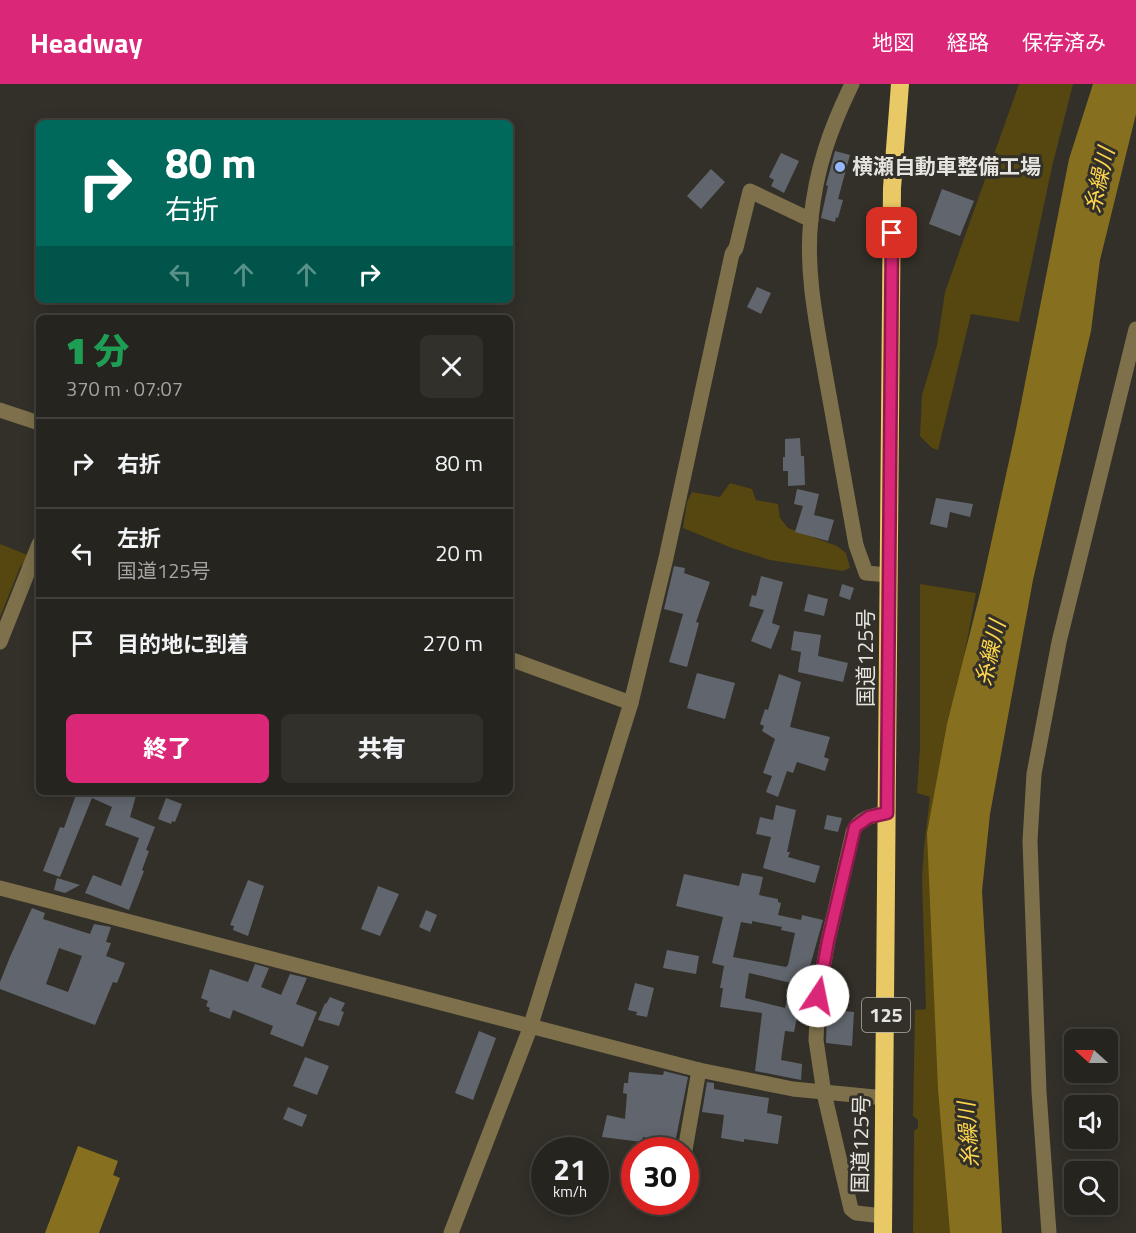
<!DOCTYPE html>
<html lang="ja">
<meta charset="utf-8">
<style>
body{margin:0;font-family:"Titillium Web","Noto Sans JP",sans-serif;background:#32302b;color:#f1f3f6;height:100vh;display:flex;flex-direction:column;font-size:22px;white-space:nowrap}
*{box-sizing:border-box;margin:0}
p{font-size:20px;color:#a4a4a4}
.icon{flex:none;width:33px;height:33px;fill:none;stroke:currentColor;stroke-width:2;stroke-linecap:round;stroke-linejoin:round}
.map{position:relative;flex:1;overflow:hidden}
.panel{position:absolute;left:36px;top:231px;width:477px;height:480px;display:flex;flex-direction:column;background:#26241e;border-radius:9px;box-shadow:0 3px 15px #0003,0 0 0 2px #42413c}
.panel>*{flex:none}
.guide{position:absolute;left:36px;top:36px;width:477px;height:183px;border-radius:9px;box-shadow:0 3px 15px #0003,0 0 0 2px #42413c;background:#00695c;color:#fff;overflow:hidden}
.needle{width:39px;rotate:291deg}
.controls{position:absolute;left:1064px;top:945px;display:grid;gap:12px}
.controls a{display:grid;place-items:center;width:54px;height:54px;border-radius:9px;background:#26241e;box-shadow:0 3px 15px #0003,0 0 0 2px #42413c;font-size:30px}
.speed{position:absolute;left:531px;top:1053px;display:flex;gap:12px;font-size:30px;font-weight:700;text-align:center}
.speed>*{display:grid;place-content:center;width:78px;height:78px;border-radius:50%;background:#26241e;box-shadow:0 3px 15px #0003,0 0 0 2px #42413c;line-height:1}
.speed small{font-size:15px;font-weight:400}
.speed .limit{border:9px solid #d22;background:#fff;color:#111}
.pin{position:absolute;display:grid;place-items:center;width:51px;height:51px;color:#fff;margin:-26px;border-radius:12px;box-shadow:0 3px 9px #0006}
.me{position:absolute;width:66px;margin:-33px;rotate:11deg;stroke-linejoin:round;filter:drop-shadow(0 0 4px #0008)}
.turn{display:flex;align-items:center;gap:21px;height:126px;padding:0 30px;font-size:27px}
.turn .icon{width:78px;height:78px;stroke-width:2.5}
.turn b{display:block;font-size:42px;line-height:51px}
.lanes{display:flex;align-items:center;height:57px;padding:0 30px;background:#0003;justify-content:center;gap:30px;direction:ltr}
.lanes .off{opacity:.35}
.round{display:grid;place-items:center;flex:none;width:63px;height:63px;border-radius:9px;background:#32302b}
.overview{display:flex;align-items:center;justify-content:space-between;height:102px;padding:0 30px}
h1{font-size:36px;font-weight:800;line-height:45px;color:#1e9e55}
.action{display:flex;gap:12px;margin-top:auto;padding:12px 30px}
.action a{flex:1;height:69px;border-radius:9px;background:#db2777;color:#fff;font-size:24px;font-weight:800;line-height:69px;text-align:center}
.action a+a{background:#32302b;color:#f1f3f6}
ul{padding:0;list-style:none}
li{display:flex;align-items:center;gap:18px;height:90px;padding:0 30px;border-top:2px solid #42413c}
li div{flex:1}
li b{display:block;font-size:22px}
li em{font-style:normal}
header{display:flex;align-items:center;gap:36px;box-sizing:border-box;height:84px;padding:0 30px;background:#db2777;color:#fff}
header strong{font-size:28px}
nav{display:flex;gap:33px;margin-inline-start:auto;font-size:21px}
.map>svg:first-child{display:block}
.green{fill:#56460f}
.water{fill:#876f20}
.building{fill:#61666e;fill-rule:evenodd}
.lines{fill:none;stroke-linecap:round;stroke-linejoin:round}
.minor{stroke:#7d704b;stroke-width:15}
.highway{stroke:#e9c965;stroke-width:18}
.route-casing{stroke:#8e194d;stroke-width:15}
.route{stroke:#db2777;stroke-width:10}
.poi-dot{fill:#94b7fd;stroke:#323028;stroke-width:2}
.labels{text-anchor:middle;stroke-width:6;stroke-linejoin:round;paint-order:stroke}
.shield{fill:#323028;stroke:#b0aea8;stroke-width:1.5}
.shield-label{font-size:20px;font-weight:bold;fill:#e6e4df}
.poi-label{font-size:21px;font-weight:bold;fill:#e6e4df;stroke:#323028;text-anchor:start}
.street-label{font-size:21px;fill:#e6e4df;stroke:#323028}
.water-label{font-size:22px;font-style:italic;fill:#fdd44d;stroke:#323028}
</style>
<header>
<strong>Headway</strong>
<nav><a>地図</a><a>経路</a><a>保存済み</a></nav>
</header>
<div class="map">
<svg width="1136" height="1149" viewBox="0 0 1136 1149">
<rect width="100%" height="100%" fill="#323028"/>
<g class="green">
<polygon points="1019,0 1073,0 1052,83 1019,238 971,230 938,366 932,364 920,352 922,311 937,261 945,208"/>
<polygon points="730,399 752,405 756,416 778,420 780,434 788,444 837,462 846,469 850,484 843,487 770,476 732,464 683,444 687,418 692,408 720,413"/>
<polygon points="0,460 30,472 20,483 0,533"/>
<polygon points="920,500 976,509 954,626 954,1149 913,1149 914,1047 918,1044 918,1036 913,1032 915,926 926,925 922,794 924,764 930,713 917,709 920,663"/>
</g>
<g class="water">
<polygon points="1093,0 1136,0 1136,30 1100,176 1091,247 1033,496 990,730 982,807 1002,1149 950,1149 938,1005 927,749 947,640 981,505 1016,345 1069,75"/>
<polygon points="78,1062 118,1077 113,1091 120,1094 99,1149 45,1149"/>
</g>
<g class="building">
<polygon points="835,67 850,71 838,115 843,116 838,134 836,133 835,138 821,134 828,102 826,101"/>
<polygon points="781,69 799,77 784,109 771,102 774,96 769,93"/>
<polygon points="711,85 725,98 701,125 687,112"/>
<polygon points="942,105 974,117 960,152 929,140"/>
<polygon points="757,203 771,209 761,230 747,223"/>
<polygon points="800,354 801,372 804,372 805,401 788,402 788,387 783,387 783,373 785,373 785,355"/>
<polygon points="797,405 819,410 814,431 834,436 828,457 795,448 803,422 794,420"/>
<polygon points="936,414 973,420 970,433 950,428 947,444 930,440"/>
<polygon points="674,482 685,484 684,489 710,498 696,538 699,539 687,583 669,578 683,530 664,525"/>
<polygon points="761,492 783,498 772,539 780,542 771,565 751,557 764,526 749,522 752,511 756,512"/>
<polygon points="842,500 854,504 850,516 839,512"/>
<polygon points="808,510 828,515 824,532 804,527"/>
<polygon points="794,547 821,551 818,572 848,579 843,598 798,588 801,568 791,566"/>
<polygon points="697,589 735,599 725,635 687,624"/>
<polygon points="779,590 801,598 790,643 830,653 824,673 829,675 825,687 797,678 793,689 787,687 778,713 766,708 772,692 763,689 775,655 762,647 764,642 760,640 765,625 768,626"/>
<polygon points="77,708 137,708 130,733 155,743 146,766 149,767 142,786 144,787 129,826 85,809 93,791 121,802 139,754 105,741 112,723 92,714 60,793 43,787 60,743 64,744"/>
<polygon points="166,714 182,720 175,738 172,737 171,740 158,735"/>
<polygon points="776,721 796,726 787,768 790,768 788,773 820,782 815,799 763,784 771,753 756,750 760,733 773,736"/>
<polygon points="827,731 842,734 838,748 824,745"/>
<path d="M742,789l21,4 -4,18 19,4v3l3,1 -3,12 23,5 1,-5 21,5 -22,78 -7,34 -9,-1 -4,29 21,4 -1,16 -46,-9 7,-58 -42,-6 3,-19h-3l4,-22 -12,-3 11,-46 -47,-11 8,-32 55,12zM752,837l30,6 -1,3 14,3 -7,32 -2,2 -53,-10 8,-35 11,2zM749,889l42,10 -6,25 -40,-10z"/>
<polygon points="57,794 80,801 65,809 54,806"/>
<polygon points="248,796 264,802 248,852 233,846 234,842 230,841"/>
<polygon points="378,802 399,810 380,852 361,845"/>
<path d="M32,824l13,5 -2,6 47,15 4,-10 17,3 -5,15 5,1 -5,13 19,7 -8,20 -4,-1 -18,43 -95,-36v-7l10,-25zM59,864l23,8 -14,36 -22,-8z"/>
<polygon points="426,826 437,831 430,848 419,843"/>
<polygon points="667,866 699,872 696,890 663,884"/>
<polygon points="255,880 269,884 261,903 281,911 290,890 307,894 296,920 317,928 303,963 270,950 273,942 233,926 230,935 209,927 210,924 206,922 208,917 201,914 210,885 248,898"/>
<polygon points="635,899 654,904 647,933 636,931 637,928 628,926"/>
<polygon points="330,913 345,919 341,927 344,928 339,942 318,936 325,919 326,920"/>
<polygon points="827,925 854,928 852,962 826,959"/>
<polygon points="479,947 496,954 473,1016 455,1009"/>
<polygon points="305,973 329,982 317,1011 293,1002"/>
<polygon points="664,987 688,993 675,1059 643,1053 642,1058 602,1053 607,1031 625,1035 627,1010 623,1009 624,999 628,999 629,988 663,991"/>
<polygon points="707,998 714,999 714,1005 769,1014 767,1029 782,1032 778,1060 744,1055 744,1058 721,1054 724,1031 702,1028"/>
<polygon points="288,1023 307,1031 302,1043 283,1035"/>
</g>
<g class="lines">
<g class="minor">
<path d="M852,0c-22,45 -36,85 -41,135 -6,52 6,107 15,159 10,55 20,111 30,167l10,28 22,2"/>
<polyline points="0,326 39,339"/>
<polyline points="0,558 39,460"/>
<polyline points="510,575 631,619"/>
<polyline points="0,804 699,986 793,1005 885,1014"/>
<polyline points="685,1066 699,986"/>
<path d="M883,1132l-27,-3 -5,-4 -27,-116 -8,-53 2,-44 10,-55 25,-109c6,-15 20,-16 34,-19"/>
<polyline points="451,1149 529,947 631,619 666,474 732,170 736,164 750,107 811,136"/>
<polyline points="1049,1149 1039,1008 1030,757 1034,690 1059,558 1136,245"/>
</g>
<polyline class="highway" points="883,1149 892,104 900,0"/>
</g>
<g class="lines">
<defs>
<polyline id="route" points="818,912 828,857 855,743 869,733 887,729 892,149"/>
</defs>
<use href="#route" class="route-casing"/>
<use href="#route" class="route"/>
</g>
<circle class="poi-dot" cx="840" cy="83" r="6"/>
<g class="labels">
<rect class="shield" x="862" y="914" width="48" height="34" rx="4.5"/>
<g class="shield-label">
<text x="886" y="938">125</text>
</g>
<g class="poi-label">
<text x="852" y="90">横瀬自動車整備工場</text>
</g>
<g class="street-label">
<text transform="translate(866 574) rotate(-90)" y="7">国道125号</text>
<text transform="translate(861 1060) rotate(-89)" y="7">国道125号</text>
</g>
<g class="water-label">
<text transform="translate(1099 96) rotate(-77)" y="8">糸繰川</text>
<text transform="translate(990 569) rotate(-77)" y="8">糸繰川</text>
<text transform="translate(968 1051) rotate(-94)" y="8">糸繰川</text>
</g>
</g>
</svg>
<div class="controls">
<a><svg class="needle" viewBox="-14 -14 28 28"><path d="M0-13l5 13h-10z" fill="#e53935"/><path d="M0 13l5-13h-10z" fill="#a4a4a4"/></svg></a>
<a><svg class="icon" aria-label="sound" viewBox="0 0 24 24"><path d="M4 9h4l5-4v14l-5-4H4zM17 9q2 3 0 6"/></svg></a>
<a><svg class="icon" aria-label="search" viewBox="0 0 24 24"><circle cx="10" cy="10" r="6"/><path d="M15 15l6 6"/></svg></a>
</div>
<div class="speed"><div>21<small>km/h</small></div><div class="limit">30</div></div>
<div class="pin" style="left:892px;top:149px;background:#d93025"><svg class="icon" aria-label="arrive" viewBox="0 0 24 24"><path d="M6 21V4h12l-3 4 3 4H6"/></svg></div>
<svg class="me" style="left:818px;top:912px" viewBox="-20 -20 40 40"><circle r="19" fill="#fff"/><path d="M0-13L10 11 0 6-10 11z" fill="#db2777"/></svg>
<div class="guide">
<div class="turn"><svg class="icon" aria-label="right" viewBox="0 0 24 24"><path d="M7 20v-9h11M14 6l5 5-5 5"/></svg><div><b>80 m</b>右折</div></div>
<div class="lanes"><svg class="icon off" aria-label="left" viewBox="0 0 24 24"><path d="M17 20v-9H6M10 6l-5 5 5 5"/></svg><svg class="icon off" aria-label="ahead" viewBox="0 0 24 24"><path d="M12 20V5M6 11l6-6 6 6"/></svg><svg class="icon off" aria-label="ahead" viewBox="0 0 24 24"><path d="M12 20V5M6 11l6-6 6 6"/></svg><svg class="icon" aria-label="right" viewBox="0 0 24 24"><path d="M7 20v-9h11M14 6l5 5-5 5"/></svg></div>
</div>
<section class="panel">
<div class="overview"><div><h1>1 分</h1><p>370 m · 07:07</p></div><a class="round"><svg class="icon" aria-label="close" viewBox="0 0 24 24"><path d="M6 6l12 12M18 6L6 18"/></svg></a></div>
<ul>
<li><svg class="icon" aria-label="right" viewBox="0 0 24 24"><path d="M7 20v-9h11M14 6l5 5-5 5"/></svg><div><b>右折</b></div><em>80 m</em></li>
<li><svg class="icon" aria-label="left" viewBox="0 0 24 24"><path d="M17 20v-9H6M10 6l-5 5 5 5"/></svg><div><b>左折</b><p>国道125号</p></div><em>20 m</em></li>
<li><svg class="icon" aria-label="arrive" viewBox="0 0 24 24"><path d="M6 21V4h12l-3 4 3 4H6"/></svg><div><b>目的地に到着</b></div><em>270 m</em></li>
</ul>
<div class="action"><a>終了</a><a>共有</a></div>
</section>
</div>
